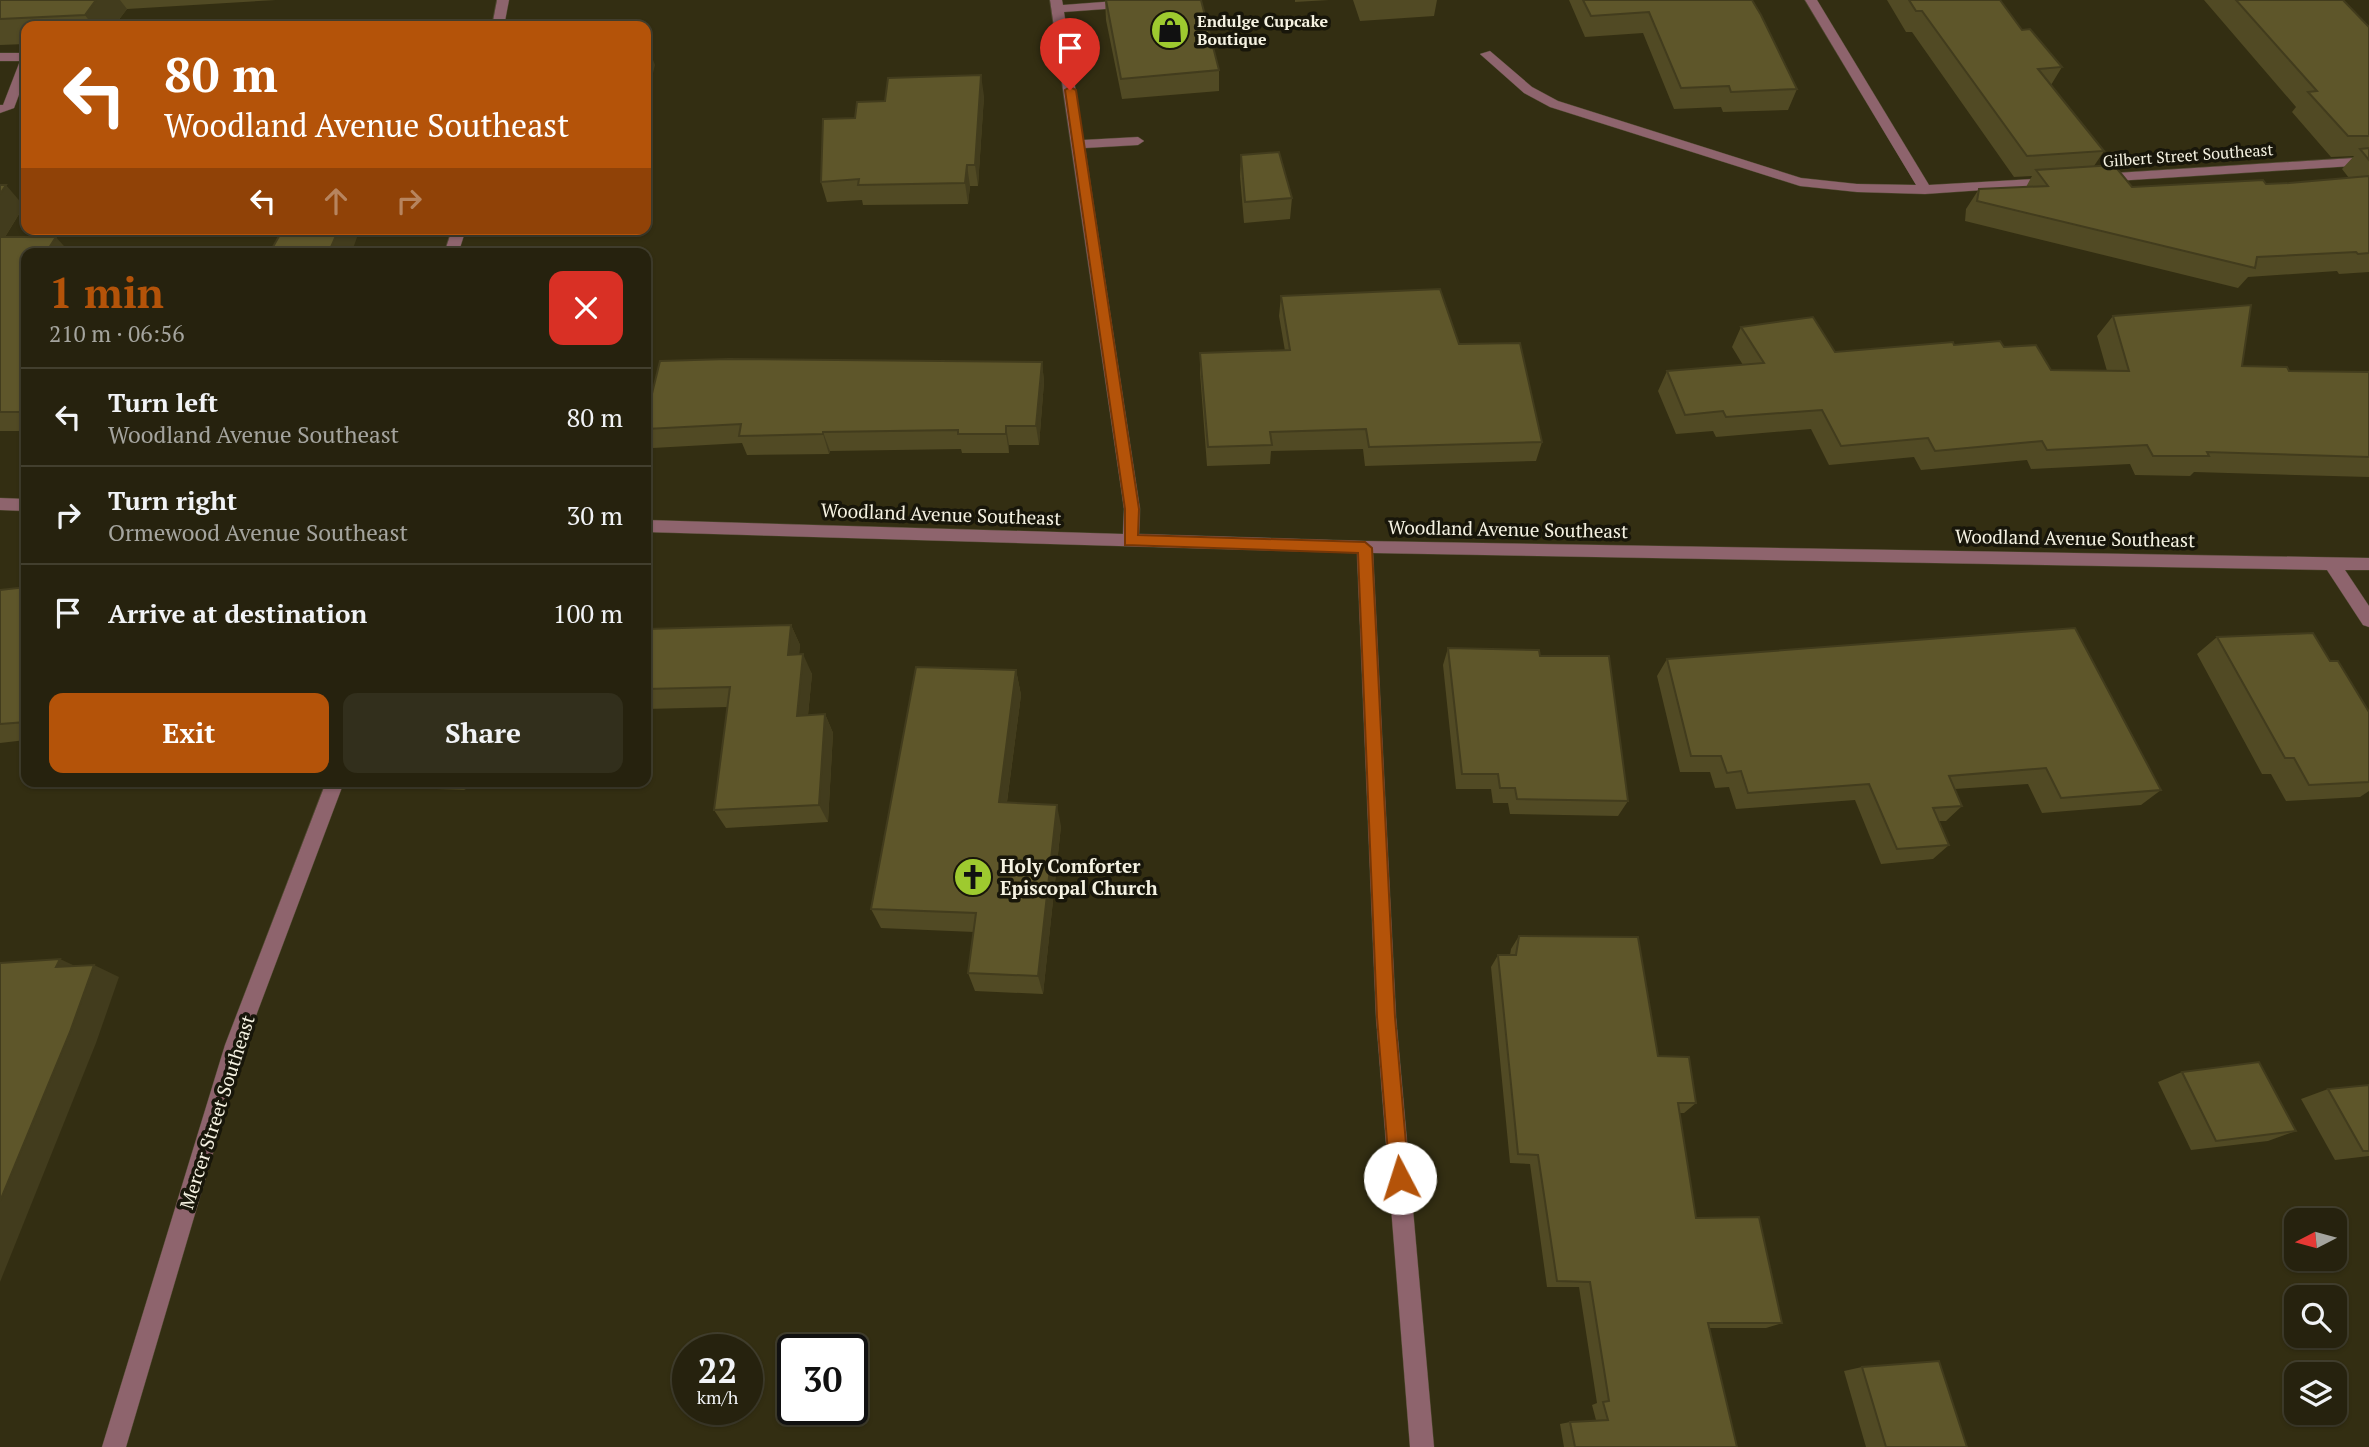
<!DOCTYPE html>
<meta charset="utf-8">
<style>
body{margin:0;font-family:"PT Serif",serif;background:#322f1c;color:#f1f3f6;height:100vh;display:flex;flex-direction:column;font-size:26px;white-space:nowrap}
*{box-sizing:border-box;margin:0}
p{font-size:23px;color:#a4a49e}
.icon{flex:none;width:38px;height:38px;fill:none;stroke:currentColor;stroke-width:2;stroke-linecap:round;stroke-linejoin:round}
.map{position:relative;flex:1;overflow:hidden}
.sheet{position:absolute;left:21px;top:248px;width:630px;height:539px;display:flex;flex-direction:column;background:#26220e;border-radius:14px;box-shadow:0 2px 5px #0004,0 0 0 2px #423f2e}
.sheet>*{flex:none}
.hud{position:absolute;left:21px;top:21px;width:630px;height:214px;border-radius:14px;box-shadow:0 2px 5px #0004,0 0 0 2px #423f2e;background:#b45309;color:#fff;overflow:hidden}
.needle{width:46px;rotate:264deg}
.buttons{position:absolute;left:2284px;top:1208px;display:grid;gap:14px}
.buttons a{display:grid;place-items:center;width:63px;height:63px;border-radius:14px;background:#26220e;box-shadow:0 2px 5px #0004,0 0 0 2px #423f2e;font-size:35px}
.speed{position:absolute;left:672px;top:1334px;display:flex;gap:14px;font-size:35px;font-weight:700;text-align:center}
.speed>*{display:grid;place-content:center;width:91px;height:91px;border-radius:50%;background:#26220e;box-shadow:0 2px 5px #0004,0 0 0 2px #423f2e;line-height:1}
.speed small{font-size:18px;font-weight:400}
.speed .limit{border:4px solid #111;border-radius:10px;background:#fff;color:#111}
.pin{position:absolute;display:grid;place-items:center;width:60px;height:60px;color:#fff;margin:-72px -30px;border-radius:50% 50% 50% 0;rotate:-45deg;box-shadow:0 0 7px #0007}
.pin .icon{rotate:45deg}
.me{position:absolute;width:77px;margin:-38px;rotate:355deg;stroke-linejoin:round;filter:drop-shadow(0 0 5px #0008)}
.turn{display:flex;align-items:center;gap:24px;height:147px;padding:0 28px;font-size:32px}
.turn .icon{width:91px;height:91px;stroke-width:2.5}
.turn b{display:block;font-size:49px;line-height:60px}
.lanes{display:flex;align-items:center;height:66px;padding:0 28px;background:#0003;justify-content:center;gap:35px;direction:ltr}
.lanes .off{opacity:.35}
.round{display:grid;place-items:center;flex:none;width:74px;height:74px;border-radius:14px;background:#322f1c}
.overview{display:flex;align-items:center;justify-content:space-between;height:119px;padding:0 28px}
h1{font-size:42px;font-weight:700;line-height:52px;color:#b45309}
.button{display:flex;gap:14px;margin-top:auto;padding:14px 28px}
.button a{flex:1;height:80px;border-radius:14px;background:#b45309;color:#fff;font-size:28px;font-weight:700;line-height:80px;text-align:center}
.button a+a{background:#322f1c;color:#f1f3f6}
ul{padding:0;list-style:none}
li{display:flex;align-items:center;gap:21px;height:98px;padding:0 28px;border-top:2px solid #423f2e}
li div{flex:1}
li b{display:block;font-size:26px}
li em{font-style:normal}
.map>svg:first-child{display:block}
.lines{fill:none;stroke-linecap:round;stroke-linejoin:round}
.minor-casing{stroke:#4e492f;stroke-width:1}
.minor{fill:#8e646d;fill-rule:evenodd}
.wall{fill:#514a24}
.shaded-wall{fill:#423c1d}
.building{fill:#5e562a;stroke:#423c1d;stroke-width:2}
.route{fill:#b45309;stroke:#753606;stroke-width:2}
.labels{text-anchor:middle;stroke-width:7;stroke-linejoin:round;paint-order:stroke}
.far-poi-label{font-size:16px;font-weight:bold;fill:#f5f2e2;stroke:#18160a;text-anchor:start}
.far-street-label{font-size:16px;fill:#f5f2e2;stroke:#18160a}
.street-label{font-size:19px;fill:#f5f2e2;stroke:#18160a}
.poi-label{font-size:19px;font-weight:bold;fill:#f5f2e2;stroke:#18160a;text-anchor:start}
</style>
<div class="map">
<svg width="2369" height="1447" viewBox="0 0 2369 1447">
<rect width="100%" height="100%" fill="#332e12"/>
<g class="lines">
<defs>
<g id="minor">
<polygon points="497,0 509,0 504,26 492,26"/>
<polygon points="1050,0 1062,0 1063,5 1129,0 1180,0 1174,4 1064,12 1083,140 1138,137 1144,141 1138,145 1085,148 1140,509 1139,534 1365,541 2369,558 2369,570 2345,570 2369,606 2369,627 2363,625 2327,570 1373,553 1396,1017 1434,1447 1410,1447 1376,1017 1357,553 646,532 646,520 1123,534 1124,509"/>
<polygon points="1805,0 1817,0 1929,185 2051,178 2058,182 2056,185 1925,194 1857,192 1800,186 1550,107 1524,93 1480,54 1490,51 1532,87 1558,101 1801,178 1857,184 1916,185"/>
<polygon points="0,53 26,53 26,76 14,108 0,113 0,105 3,105 20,61 0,61"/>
<polygon points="2369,157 2369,165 2100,182 2093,178 2100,174"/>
<polygon points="452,229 466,229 458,254 444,254"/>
<polygon points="0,498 26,499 26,511 0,510"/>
<polygon points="326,782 344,782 245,1045 126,1447 102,1447 225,1045"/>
</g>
</defs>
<use href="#minor" class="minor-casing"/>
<use href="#minor" class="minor"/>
</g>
<g class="wall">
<polygon points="0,0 276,0 127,9 114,26 26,26 26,44 0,45"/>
<polygon points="1105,0 1219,70 1219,91 1122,99 1106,20"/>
<polygon points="1295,0 1329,0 1295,2"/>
<polygon points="1353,0 1437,0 1434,16 1360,21"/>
<polygon points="1569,0 1752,0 1797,89 1788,110 1723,112 1721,107 1674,109 1643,33 1585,37"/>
<polygon points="1887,0 2000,0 2022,30 2062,67 2051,85 2104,151 2094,166 2132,187 2289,183 2349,178 2342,169 2354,156 2331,157 2292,112 2296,107 2204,0 2343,0 2369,27 2369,272 2339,274 2337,271 2248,277 2238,288 1965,221 1966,209 1979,189 2026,187 2032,176 2014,177 1912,32 1906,32"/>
<polygon points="984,96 978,186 970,186 968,204 863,205 862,200 827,202 821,182 855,118"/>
<polygon points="1241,155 1292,198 1290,219 1244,223 1240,176"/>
<polygon points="0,185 24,206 5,237 26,254 26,431 0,431"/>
<polygon points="1281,296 1459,344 1542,442 1536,461 1365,466 1363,449 1271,451 1270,464 1207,466 1200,373 1200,353 1285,351 1279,316"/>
<polygon points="2113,316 2242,366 2289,371 2369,372 2369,477 2194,472 2190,476 2135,475 2130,464 2031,469 2027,460 1921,470 1914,457 1829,465 1811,429 1716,437 1713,431 1676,434 1658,391 1667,371 1743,365 1732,347 1741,327 1835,352 1954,345 2004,347 2051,370 2107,371 2097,336"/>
<polygon points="1042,362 1044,382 1039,445 1009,445 1009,453 962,453 961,449 830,451 829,454 747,455 742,443 653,448 646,434 646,418"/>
<polygon points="26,587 26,740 0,743 0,590"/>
<polygon points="791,625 800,645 799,654 812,674 808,715 825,714 833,733 828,822 726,828 714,810 728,707 646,709 646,629"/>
<polygon points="2217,637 2330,661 2369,712 2369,791 2360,797 2286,801 2271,774 2262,774 2197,654"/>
<polygon points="1448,648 1540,656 1628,801 1618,816 1510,814 1508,803 1493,803 1491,789 1456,789 1443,665"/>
<polygon points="1667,659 2161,790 2141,805 2042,813 2028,784 1955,789 1962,806 1946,821 1939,821 1949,845 1933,859 1881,864 1855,800 1736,809 1729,787 1715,788 1710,772 1680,772 1657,676"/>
<polygon points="1016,670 1021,695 1007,802 1061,826 1043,994 975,991 968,973 974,932 881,928 871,909"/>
<polygon points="401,782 468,782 465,790 408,788"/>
<polygon points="1519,936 1658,1056 1696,1103 1684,1113 1679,1113 1696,1218 1782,1323 1766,1328 1709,1328 1737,1447 1564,1447 1560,1424 1570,1422 1596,1420 1592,1405 1597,1403 1579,1287 1547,1287 1530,1164 1510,1163 1491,967 1498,955 1510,955 1511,949"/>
<polygon points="2182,1072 2296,1131 2268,1141 2191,1150 2158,1082"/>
<polygon points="2369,1085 2369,1156 2335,1160 2301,1099 2328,1089"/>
<polygon points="1862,1367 1967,1447 1866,1447 1844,1371"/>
</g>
<g class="shaded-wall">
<polygon points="96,0 120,0 127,9 114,26 93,26 85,15"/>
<polygon points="647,44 655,65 646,102 646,49"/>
<polygon points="981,75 984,96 978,186 975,165"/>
<polygon points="967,165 970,186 968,204 965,183"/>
<polygon points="6,185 24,206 0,245 0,194"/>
<polygon points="339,229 360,229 351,254 328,254"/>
<polygon points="56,237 71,254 45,254"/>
<polygon points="1042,362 1044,382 1039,445 1036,426"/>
<polygon points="1006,426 1009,445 1009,453 1006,434"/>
<polygon points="823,432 830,451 829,454 823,434"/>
<polygon points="791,625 800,645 797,675 788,655"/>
<polygon points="803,654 812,674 806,735 797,716"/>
<polygon points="1016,670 1021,695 1004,824 999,802"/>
<polygon points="825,714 833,733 828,822 819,805"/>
<polygon points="457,782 468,782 465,790"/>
<polygon points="1057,805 1061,826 1043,994 1038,976"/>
<polygon points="60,959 86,971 56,967"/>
<polygon points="94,965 119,977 96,1043 0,1282 0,1201"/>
</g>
<g class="building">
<polygon points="0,0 96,0 85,15 0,19"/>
<polygon points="1106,0 1201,0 1219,70 1121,79"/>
<polygon points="1583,0 1752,0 1761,15 1797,89 1731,92 1729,86 1681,88 1649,12 1591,16"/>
<polygon points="1909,0 2000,0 2022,30 2030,29 2062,67 2038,69 2104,151 2027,156 1922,11 1916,11"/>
<polygon points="2236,0 2343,0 2369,27 2369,136 2348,136 2308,92 2317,91"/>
<polygon points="981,75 975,165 967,165 965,183 858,185 859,179 821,182 823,119 855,118 857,102 885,101 888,78"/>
<polygon points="2369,148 2369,160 2360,149"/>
<polygon points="1279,152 1292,198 1245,202 1241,155"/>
<polygon points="2114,165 2132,187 2263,180 2266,184 2289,183 2369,176 2369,253 2358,254 2356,252 2257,257 2255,268 1977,201 1979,189 2048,186 2036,170"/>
<polygon points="0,185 6,185 0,194"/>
<polygon points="283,229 339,229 328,254 269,254"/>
<polygon points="0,237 56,237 45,254 26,254 26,412 0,412"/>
<polygon points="1440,289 1459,344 1520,343 1542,442 1369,447 1366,429 1270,432 1272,445 1208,447 1200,353 1290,350 1281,296"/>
<polygon points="2251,305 2242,366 2287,367 2289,371 2369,372 2369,457 2207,452 2209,456 2153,456 2147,445 2047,450 2042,441 1935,451 1928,438 1841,446 1822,410 1726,417 1723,411 1685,415 1667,371 1764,363 1741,327 1813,317 1835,352 1953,342 1954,345 2000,341 2004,347 2036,345 2051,370 2129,371 2113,316"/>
<polygon points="728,359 1042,362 1036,426 1006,426 1006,434 958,434 958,430 823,432 823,434 739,436 741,424 646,429 646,418 660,361"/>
<polygon points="26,587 26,722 0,724 0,590"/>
<polygon points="791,625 788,655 803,654 797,716 825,714 819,805 714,810 730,687 646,689 646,629"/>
<polygon points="2075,628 2161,790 2061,798 2046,768 1949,776 1962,806 1933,808 1949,845 1897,849 1869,784 1748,793 1741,771 1727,773 1721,756 1691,756 1667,659"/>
<polygon points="2313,633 2330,661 2338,661 2369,712 2369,782 2309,785 2294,758 2285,758 2217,637"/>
<polygon points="1448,648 1539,650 1540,656 1609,656 1628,801 1517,799 1515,788 1500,788 1498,774 1462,774"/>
<polygon points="916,667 1016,670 999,802 1057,805 1038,976 968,973 976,913 871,909"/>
<polygon points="1519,936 1638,937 1658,1056 1689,1057 1696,1103 1678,1103 1696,1218 1759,1217 1782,1323 1708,1323 1737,1447 1575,1447 1570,1422 1608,1420 1603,1402 1609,1401 1590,1282 1557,1281 1538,1155 1518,1154 1498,955 1516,955"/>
<polygon points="60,959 56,967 94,965 70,1032 0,1201 0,963"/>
<polygon points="2259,1062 2296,1131 2216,1141 2182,1072"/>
<polygon points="2369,1085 2369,1151 2363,1151 2328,1089"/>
<polygon points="1939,1361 1967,1447 1886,1447 1862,1367"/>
</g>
<polygon class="route" points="1070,87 1076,90 1139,509 1138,535 1365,542 1372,548 1395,1017 1409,1178 1406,1185 1400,1188 1393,1185 1390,1178 1377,1017 1358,553 1125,545 1125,509 1065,90"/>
<defs>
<symbol id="shop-disc" viewBox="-11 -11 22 22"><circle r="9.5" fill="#9eca2f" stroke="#18160a"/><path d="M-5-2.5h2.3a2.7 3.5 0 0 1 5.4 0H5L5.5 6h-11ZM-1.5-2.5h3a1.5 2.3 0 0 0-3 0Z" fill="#111"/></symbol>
<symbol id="church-disc" viewBox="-11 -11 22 22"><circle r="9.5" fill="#9eca2f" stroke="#18160a"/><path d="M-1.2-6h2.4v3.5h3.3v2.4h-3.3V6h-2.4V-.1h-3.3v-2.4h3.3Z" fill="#111"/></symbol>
</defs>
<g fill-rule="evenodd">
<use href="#shop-disc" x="1148" y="8" width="44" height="44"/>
<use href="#church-disc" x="951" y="855" width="44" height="44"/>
</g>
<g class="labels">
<g class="far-poi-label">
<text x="1197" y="27">Endulge Cupcake<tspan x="1197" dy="18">Boutique</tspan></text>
</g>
<g class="far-street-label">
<text transform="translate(2188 155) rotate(-4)" y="6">Gilbert Street Southeast</text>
</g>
<g class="street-label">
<text transform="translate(941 514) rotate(2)" y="7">Woodland Avenue Southeast</text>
<text transform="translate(1508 529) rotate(1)" y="7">Woodland Avenue Southeast</text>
<text transform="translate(2075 538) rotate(1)" y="7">Woodland Avenue Southeast</text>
<text transform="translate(217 1112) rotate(-72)" y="7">Mercer Street Southeast</text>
</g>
<g class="poi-label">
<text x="1000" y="873">Holy Comforter<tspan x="1000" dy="22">Episcopal Church</tspan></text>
</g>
</g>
</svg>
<div class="buttons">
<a><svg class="needle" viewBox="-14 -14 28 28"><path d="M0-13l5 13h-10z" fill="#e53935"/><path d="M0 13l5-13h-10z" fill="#a4a49e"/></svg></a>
<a><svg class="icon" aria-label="search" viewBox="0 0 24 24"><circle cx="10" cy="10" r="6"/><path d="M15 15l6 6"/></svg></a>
<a><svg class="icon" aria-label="layers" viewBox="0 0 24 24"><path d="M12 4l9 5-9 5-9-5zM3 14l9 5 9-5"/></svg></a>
</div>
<div class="speed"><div>22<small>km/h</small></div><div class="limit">30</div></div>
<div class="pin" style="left:1070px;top:90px;background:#d93025"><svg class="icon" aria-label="arrive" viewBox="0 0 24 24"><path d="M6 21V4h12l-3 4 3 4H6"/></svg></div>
<svg class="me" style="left:1400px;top:1178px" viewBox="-20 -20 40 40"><circle r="19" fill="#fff"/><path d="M0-13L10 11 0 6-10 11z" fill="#b45309"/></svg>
<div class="hud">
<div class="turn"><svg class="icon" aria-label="left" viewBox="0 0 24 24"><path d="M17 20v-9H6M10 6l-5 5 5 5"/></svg><div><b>80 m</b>Woodland Avenue Southeast</div></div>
<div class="lanes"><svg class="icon" aria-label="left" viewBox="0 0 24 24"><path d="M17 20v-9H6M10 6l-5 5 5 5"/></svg><svg class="icon off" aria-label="ahead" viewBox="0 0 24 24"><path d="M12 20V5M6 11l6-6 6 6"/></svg><svg class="icon off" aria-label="right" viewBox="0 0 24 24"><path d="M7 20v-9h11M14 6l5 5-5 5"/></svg></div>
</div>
<section class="sheet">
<div class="overview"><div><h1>1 min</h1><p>210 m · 06:56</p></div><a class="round" style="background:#d93025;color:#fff"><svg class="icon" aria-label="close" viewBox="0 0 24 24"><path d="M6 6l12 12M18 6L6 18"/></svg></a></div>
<ul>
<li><svg class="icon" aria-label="left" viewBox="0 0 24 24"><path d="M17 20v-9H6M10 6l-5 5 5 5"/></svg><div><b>Turn left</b><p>Woodland Avenue Southeast</p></div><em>80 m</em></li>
<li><svg class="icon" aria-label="right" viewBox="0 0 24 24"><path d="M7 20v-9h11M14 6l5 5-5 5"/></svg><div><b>Turn right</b><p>Ormewood Avenue Southeast</p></div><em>30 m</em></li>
<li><svg class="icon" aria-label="arrive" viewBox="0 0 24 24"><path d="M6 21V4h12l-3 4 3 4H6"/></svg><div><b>Arrive at destination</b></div><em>100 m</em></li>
</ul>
<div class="button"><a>Exit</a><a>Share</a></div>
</section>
</div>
